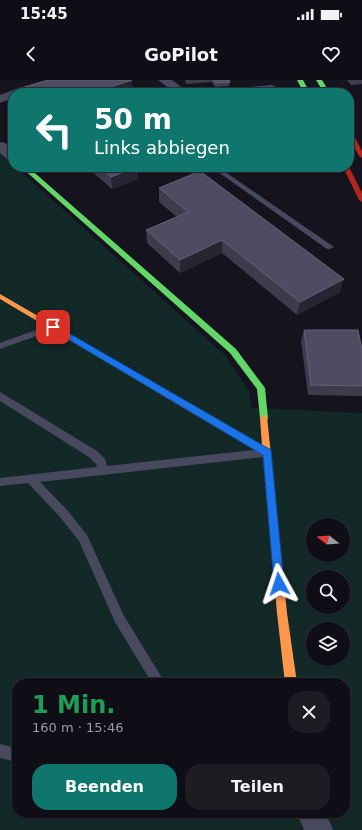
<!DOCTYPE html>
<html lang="de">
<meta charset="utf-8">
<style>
body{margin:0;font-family:"DejaVu Sans",sans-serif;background:#1d1c23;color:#f1f3f6;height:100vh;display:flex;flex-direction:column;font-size:15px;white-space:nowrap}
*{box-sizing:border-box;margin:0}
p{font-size:13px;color:#9b9ca1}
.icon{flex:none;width:22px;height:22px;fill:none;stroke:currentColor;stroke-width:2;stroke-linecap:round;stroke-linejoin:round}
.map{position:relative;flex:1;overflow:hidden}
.drawer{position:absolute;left:12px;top:598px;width:338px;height:140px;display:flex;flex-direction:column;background:#0f0e16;border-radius:16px;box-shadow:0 1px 3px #0004,0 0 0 1px #2f2e35}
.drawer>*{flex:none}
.banner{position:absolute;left:8px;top:8px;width:346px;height:84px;border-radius:16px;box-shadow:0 1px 3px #0004,0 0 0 1px #2f2e35;background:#0f766e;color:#fff;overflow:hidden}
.needle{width:26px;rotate:287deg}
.fabs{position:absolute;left:306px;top:438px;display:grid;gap:8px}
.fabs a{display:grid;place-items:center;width:44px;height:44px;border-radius:50%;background:#0f0e16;box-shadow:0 1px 3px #0004,0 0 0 1px #2f2e35;font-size:20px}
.pin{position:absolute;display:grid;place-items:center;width:34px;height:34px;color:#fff;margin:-17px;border-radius:8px;box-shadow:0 2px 6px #0006}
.me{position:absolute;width:44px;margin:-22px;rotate:355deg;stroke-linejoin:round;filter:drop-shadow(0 0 3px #0008)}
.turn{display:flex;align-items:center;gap:14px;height:84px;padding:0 20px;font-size:18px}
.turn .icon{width:52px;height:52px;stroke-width:2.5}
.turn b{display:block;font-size:28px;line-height:34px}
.round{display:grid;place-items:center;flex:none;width:42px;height:42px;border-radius:16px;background:#1d1c23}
.overview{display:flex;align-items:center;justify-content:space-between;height:68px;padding:0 20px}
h1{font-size:24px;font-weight:600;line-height:30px;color:#1e9e55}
.cta{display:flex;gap:8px;margin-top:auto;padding:8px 20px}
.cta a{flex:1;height:46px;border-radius:16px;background:#0f766e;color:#fff;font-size:16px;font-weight:600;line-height:46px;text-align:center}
.cta a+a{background:#1d1c23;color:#f1f3f6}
.status{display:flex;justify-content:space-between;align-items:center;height:28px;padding:0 20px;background:#0f0e16;direction:ltr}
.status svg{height:11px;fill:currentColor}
header{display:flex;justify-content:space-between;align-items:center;height:52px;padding:0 20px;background:#0f0e16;font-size:18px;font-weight:600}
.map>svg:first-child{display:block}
.green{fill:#122927;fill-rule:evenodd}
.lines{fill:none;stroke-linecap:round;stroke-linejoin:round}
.lane{fill:#48495e;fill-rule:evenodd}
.street{fill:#48495e;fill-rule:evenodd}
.fast{fill:#63d668;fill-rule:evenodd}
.slow{fill:#ff974d;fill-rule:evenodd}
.jam{fill:#b3261e;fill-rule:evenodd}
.wall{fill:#3d3c4d}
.shaded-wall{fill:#262532}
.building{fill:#4d4c60;stroke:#626179}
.route{fill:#1a73e8;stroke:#114b97}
</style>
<div class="status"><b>15:45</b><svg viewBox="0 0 49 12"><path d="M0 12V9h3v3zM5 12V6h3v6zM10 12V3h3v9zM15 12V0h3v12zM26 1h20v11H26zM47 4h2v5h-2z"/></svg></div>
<header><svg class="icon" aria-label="back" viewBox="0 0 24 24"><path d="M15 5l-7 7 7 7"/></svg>GoPilot<svg class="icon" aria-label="heart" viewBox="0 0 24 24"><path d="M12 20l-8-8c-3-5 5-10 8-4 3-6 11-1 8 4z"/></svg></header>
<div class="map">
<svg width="362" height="750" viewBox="0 0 362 750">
<rect width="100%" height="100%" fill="#14131e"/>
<path class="green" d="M0,72l13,12v3h3l210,189 23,35 3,17 110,5v417h-362zM313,445h30v30h-30zM313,497h30v30h-30zM313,549h30v30h-30zM17,603h328v130h-328z"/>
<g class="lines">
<g class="lane">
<polygon points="178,7 180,8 180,10 172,13 163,13"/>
<polygon points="211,87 218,87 334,167 330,169 327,169"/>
<polygon points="53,244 56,245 57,247 56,249 0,269 0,263"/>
<polygon points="0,312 97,371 105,379 107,386 262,369 266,370 267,373 266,376 262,377 40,402 68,431 87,455 123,534 165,603 152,603 115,542 79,461 60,437 28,403 0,406 0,398 97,387 96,384 89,377 0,321"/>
<polygon points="0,664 17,668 17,682 0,678"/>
</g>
<g class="street">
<polygon points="158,0 172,0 189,13 175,13"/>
<polygon points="272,5 276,7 278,9 276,11 267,13 220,13 222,10 226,9"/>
<polygon points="13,10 18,13 13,13 13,18 0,23 0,15"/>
<polygon points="0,62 5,63 13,70 13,81 8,80 0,73"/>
<polygon points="297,733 326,733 333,750 304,750"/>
</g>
<g class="fast">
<polygon points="297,0 303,0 310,13 304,13"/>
<polygon points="316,0 322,0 330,13 324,13"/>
<polygon points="21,87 28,87 236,269 265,308 268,338 267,340 264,341 260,338 257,309 230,273"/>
</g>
<polygon class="slow" points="0,214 262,366 260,338 264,335 267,336 287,533 297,603 285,603 277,533 263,375 0,219"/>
<g class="jam">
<polygon points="349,50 352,52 362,71 362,78 359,76 349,57"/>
<polygon points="343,87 349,87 362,113 362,122 359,120"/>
</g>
</g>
<g class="wall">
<polygon points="185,0 229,0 230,2 229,6 215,7 212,2 186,4"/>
<polygon points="347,0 362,0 362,4 351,5"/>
<polygon points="87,87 137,87 138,99 112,109"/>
<polygon points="159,108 340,212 297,235 222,173 180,193 147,163 146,150 177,137 159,122"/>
<polygon points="304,250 362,270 362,316 308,315 301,261"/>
</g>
<g class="shaded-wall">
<polygon points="132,0 133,12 130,13 92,13"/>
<polygon points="136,87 137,87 138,99 112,109 111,97"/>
<polygon points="222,160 222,173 180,193 180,180"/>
<polygon points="344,199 340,212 297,235 300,222"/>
</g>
<g class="building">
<polygon points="48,0 132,0 92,13 18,13 14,10"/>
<polygon points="213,0 229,0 230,2 215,3"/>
<polygon points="100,87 136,87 111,97"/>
<polygon points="200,91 344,199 300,222 222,160 180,180 146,150 188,132 159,108"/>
<polygon points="304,250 358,250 362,270 362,306 311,305"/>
</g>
<polygon class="route" points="53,244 271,370 284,504 283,507 279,509 276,507 274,504 263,375 51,249 50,247"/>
</svg>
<div class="fabs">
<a><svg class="needle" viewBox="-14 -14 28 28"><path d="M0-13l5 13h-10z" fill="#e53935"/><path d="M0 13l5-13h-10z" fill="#9b9ca1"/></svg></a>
<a><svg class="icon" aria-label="search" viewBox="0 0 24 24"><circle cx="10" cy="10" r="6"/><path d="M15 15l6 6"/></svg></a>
<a><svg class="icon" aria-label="layers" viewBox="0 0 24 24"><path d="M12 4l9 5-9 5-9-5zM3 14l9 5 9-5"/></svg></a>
</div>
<div class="pin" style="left:53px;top:247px;background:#d93025"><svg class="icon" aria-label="arrive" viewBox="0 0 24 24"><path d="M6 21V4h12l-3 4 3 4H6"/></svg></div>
<svg class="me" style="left:279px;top:504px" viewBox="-20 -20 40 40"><path d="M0-17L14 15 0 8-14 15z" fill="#1a73e8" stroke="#fff" stroke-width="4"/></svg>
<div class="banner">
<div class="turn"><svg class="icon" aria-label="left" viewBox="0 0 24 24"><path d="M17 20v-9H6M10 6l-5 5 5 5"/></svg><div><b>50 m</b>Links abbiegen</div></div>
</div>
<section class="drawer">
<div class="overview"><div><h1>1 Min.</h1><p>160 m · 15:46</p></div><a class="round"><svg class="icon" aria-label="close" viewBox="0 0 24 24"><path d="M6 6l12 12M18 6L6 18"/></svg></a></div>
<div class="cta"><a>Beenden</a><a>Teilen</a></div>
</section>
</div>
